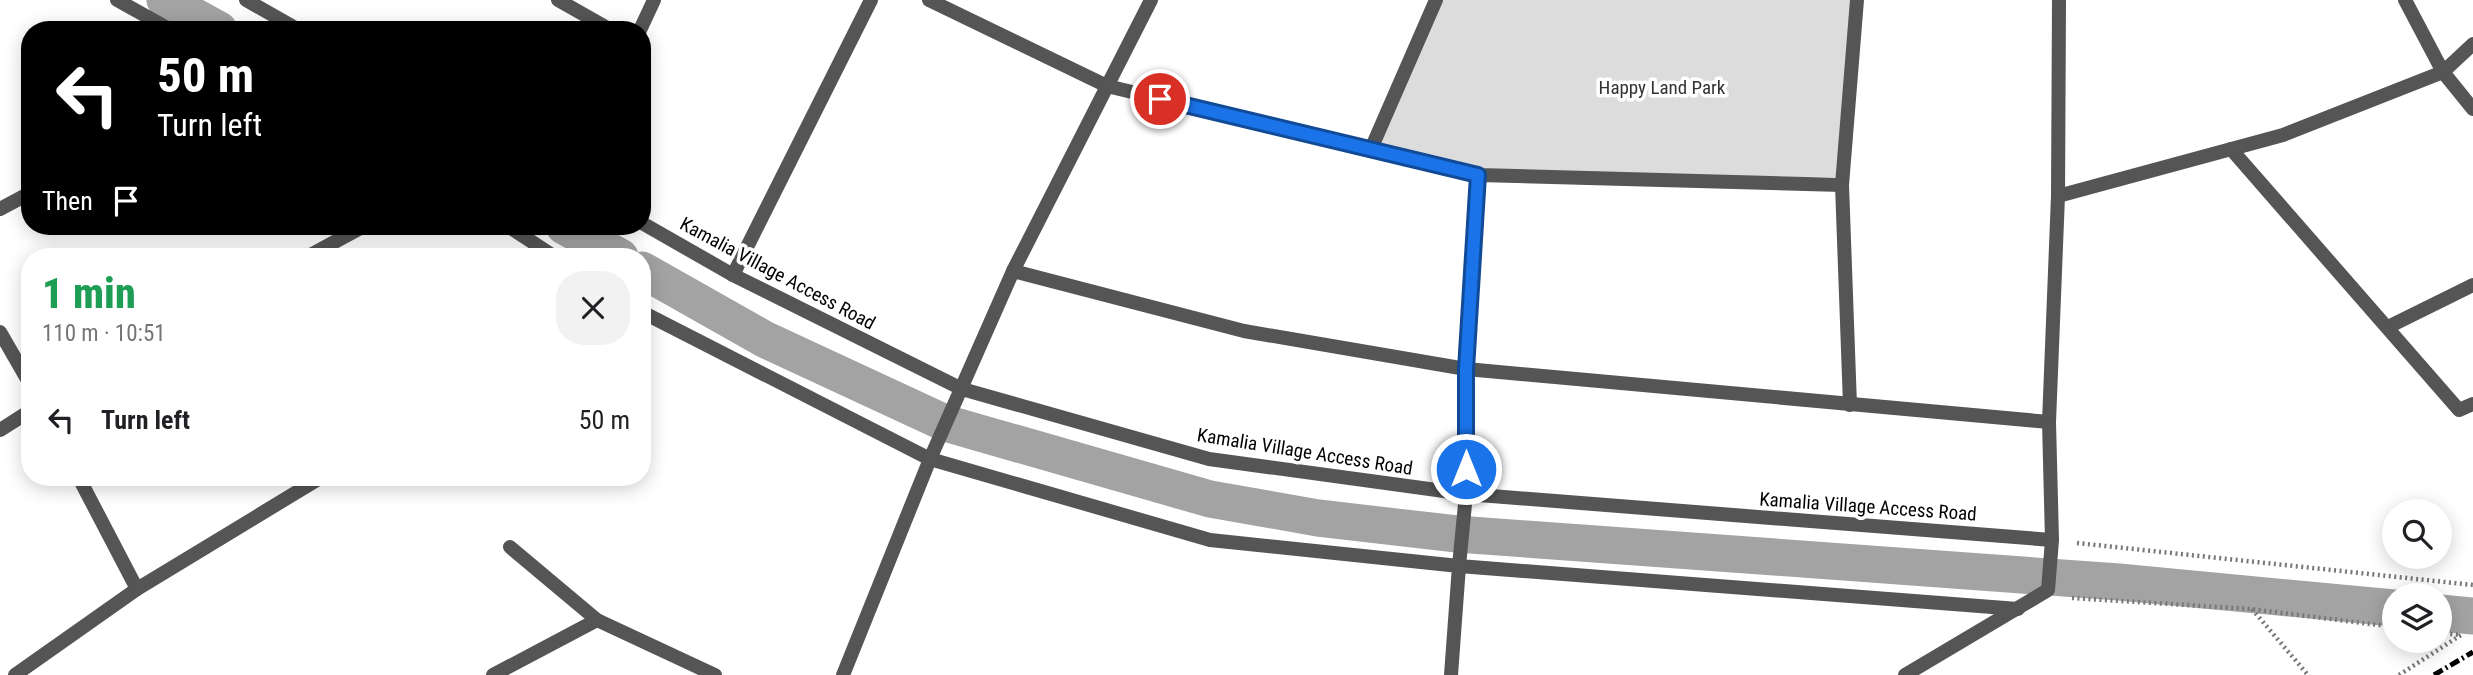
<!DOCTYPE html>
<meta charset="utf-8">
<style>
body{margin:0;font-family:"Roboto Condensed",sans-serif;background:#f2f2f2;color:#202124;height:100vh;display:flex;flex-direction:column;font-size:26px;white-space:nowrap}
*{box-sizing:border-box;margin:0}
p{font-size:23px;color:#757577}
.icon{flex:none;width:38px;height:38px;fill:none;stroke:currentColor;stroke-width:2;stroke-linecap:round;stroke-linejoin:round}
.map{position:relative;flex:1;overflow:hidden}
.drawer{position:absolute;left:21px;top:248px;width:630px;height:238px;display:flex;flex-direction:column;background:#fff;border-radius:28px;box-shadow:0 4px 18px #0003}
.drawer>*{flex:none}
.guide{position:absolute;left:21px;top:21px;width:630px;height:214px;border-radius:28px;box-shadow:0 4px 18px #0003;background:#000;color:#fff;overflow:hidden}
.controls{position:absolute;left:2382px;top:499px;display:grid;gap:14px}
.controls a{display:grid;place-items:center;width:70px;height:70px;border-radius:50%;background:#fff;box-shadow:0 4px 18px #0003;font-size:35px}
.pin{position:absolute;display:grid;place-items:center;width:60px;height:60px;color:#fff;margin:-30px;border:4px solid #fff;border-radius:50%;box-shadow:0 2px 7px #0007}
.me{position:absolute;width:77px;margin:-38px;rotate:0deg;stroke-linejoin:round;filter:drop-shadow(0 0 5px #0008)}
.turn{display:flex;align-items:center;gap:24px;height:147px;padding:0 21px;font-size:32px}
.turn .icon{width:91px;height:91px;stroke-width:2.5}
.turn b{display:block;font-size:49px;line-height:60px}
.then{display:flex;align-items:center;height:66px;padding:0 21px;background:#0003;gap:14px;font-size:26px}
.round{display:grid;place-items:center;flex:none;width:74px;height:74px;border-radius:28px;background:#f2f2f2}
.headline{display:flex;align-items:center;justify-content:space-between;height:119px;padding:0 21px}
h1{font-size:42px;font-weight:800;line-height:52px;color:#1e9e55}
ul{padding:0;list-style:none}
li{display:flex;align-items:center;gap:21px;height:105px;padding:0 21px}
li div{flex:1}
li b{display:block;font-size:26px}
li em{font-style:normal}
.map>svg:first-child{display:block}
.green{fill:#dcdcdc}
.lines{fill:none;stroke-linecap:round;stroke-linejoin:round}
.canal{stroke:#a3a3a3;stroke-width:37}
.path{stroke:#777;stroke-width:4.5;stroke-dasharray:2 3.5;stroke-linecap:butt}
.street{stroke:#555;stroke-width:14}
.rail{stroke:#000;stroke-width:5;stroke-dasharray:10 3.5 2 3.5;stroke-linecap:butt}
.route-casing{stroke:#114b97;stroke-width:18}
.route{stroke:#1a73e8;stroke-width:12}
.labels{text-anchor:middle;stroke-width:7;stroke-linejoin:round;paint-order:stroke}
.park-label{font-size:19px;fill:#333;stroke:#fff}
.street-label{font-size:19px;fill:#000;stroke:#fff}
</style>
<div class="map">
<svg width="2473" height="675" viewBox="0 0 2473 675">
<rect width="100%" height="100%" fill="#fff"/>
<polygon class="green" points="1438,0 1857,0 1843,177 1478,175 1371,149"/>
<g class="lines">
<g class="canal">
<polyline points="165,0 219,30"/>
<polyline points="564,226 620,257"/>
<polyline points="642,270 764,339 945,423 1210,499 1318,518 1457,534 2119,582 2394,608"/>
<polyline points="2440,613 2473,616"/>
</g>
<g class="path">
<polyline points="2077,543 2473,585"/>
<polyline points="2072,598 2251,609 2394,627"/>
<polyline points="2252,609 2308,675"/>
<polyline points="2399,675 2461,635 2440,633"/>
</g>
<g class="street">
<polyline points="117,0 171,30"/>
<polyline points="246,0 299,30"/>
<polyline points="558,0 611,30"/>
<polyline points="929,0 1107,86 1478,175 1842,185 1857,0"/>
<polyline points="2405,0 2443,72 2473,109"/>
<polyline points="640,30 654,0"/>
<polyline points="1371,149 1436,0"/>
<polyline points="2231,149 2459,410 2473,404"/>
<polyline points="1478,175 1466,369 1466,494 1459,566 2018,609"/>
<polyline points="1842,185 1850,405"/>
<polyline points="2058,196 2283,135 2443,72 2473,44"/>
<polyline points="0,209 30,193"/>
<polyline points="642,223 733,275 962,389 1209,459 1466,494 2052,540"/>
<polyline points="508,226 555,257"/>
<polyline points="307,257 364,226"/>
<polyline points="1013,271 1244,331 1466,369 2049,422 2058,196 2059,0"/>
<polyline points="733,275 871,0"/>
<polyline points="642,312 930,459 1210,540 1459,566 1451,675"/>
<polyline points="2388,327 2473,285"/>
<polyline points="0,332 30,384"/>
<polyline points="0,430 30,411"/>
<polyline points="79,478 137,589"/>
<polyline points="510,547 597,620 715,675"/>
<polyline points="15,675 137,589 320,478"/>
<polyline points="493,675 597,620"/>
<polyline points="843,675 930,459 1013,271 1151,0"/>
<polyline points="1905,675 2048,590 2052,540 2049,422"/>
</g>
<polyline class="rail" points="2434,675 2473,652"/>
</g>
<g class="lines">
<defs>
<polyline id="route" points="1160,99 1478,175 1466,369 1466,469"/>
</defs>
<use href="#route" class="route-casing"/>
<use href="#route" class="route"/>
</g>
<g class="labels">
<g class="park-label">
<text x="1662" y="94">Happy Land Park</text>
</g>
<g class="street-label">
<text transform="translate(778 273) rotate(28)" y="7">Kamalia Village Access Road</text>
<text transform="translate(1305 451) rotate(9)" y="7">Kamalia Village Access Road</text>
<text transform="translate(1868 506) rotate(4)" y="7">Kamalia Village Access Road</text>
</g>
</g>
</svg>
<div class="controls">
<a><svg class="icon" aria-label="search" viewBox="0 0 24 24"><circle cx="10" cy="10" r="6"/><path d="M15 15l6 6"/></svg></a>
<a><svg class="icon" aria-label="layers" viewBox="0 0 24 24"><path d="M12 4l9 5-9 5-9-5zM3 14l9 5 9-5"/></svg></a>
</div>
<div class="pin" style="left:1160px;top:99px;background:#d93025"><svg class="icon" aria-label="arrive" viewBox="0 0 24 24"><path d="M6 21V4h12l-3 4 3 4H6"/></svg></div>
<svg class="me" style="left:1466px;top:469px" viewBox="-20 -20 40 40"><circle r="17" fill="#1a73e8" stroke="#fff" stroke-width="3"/><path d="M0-11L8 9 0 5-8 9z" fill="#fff"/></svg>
<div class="guide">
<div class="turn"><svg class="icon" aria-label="left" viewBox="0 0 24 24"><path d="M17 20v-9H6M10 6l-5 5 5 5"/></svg><div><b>50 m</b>Turn left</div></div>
<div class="then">Then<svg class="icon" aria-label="arrive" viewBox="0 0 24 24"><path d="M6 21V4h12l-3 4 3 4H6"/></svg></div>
</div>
<section class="drawer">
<div class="headline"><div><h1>1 min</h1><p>110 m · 10:51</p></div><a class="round"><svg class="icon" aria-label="close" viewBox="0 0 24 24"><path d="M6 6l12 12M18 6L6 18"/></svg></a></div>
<ul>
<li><svg class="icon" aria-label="left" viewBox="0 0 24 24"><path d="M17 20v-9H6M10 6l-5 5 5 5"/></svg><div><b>Turn left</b></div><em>50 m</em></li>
</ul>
</section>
</div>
